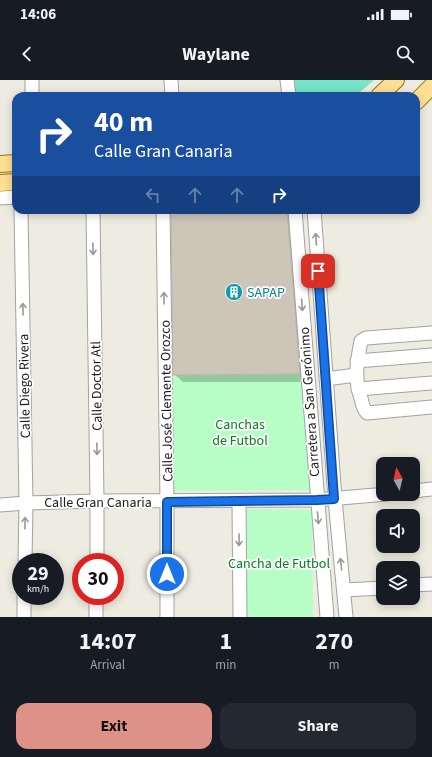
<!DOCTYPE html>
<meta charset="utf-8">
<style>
body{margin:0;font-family:"Source Sans 3",sans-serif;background:#242831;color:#f1f3f6;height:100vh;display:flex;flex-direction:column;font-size:15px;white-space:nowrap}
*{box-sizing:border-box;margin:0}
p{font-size:13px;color:#9ea1a6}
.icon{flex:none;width:22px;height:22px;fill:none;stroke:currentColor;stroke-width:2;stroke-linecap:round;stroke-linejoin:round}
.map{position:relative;height:537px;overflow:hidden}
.details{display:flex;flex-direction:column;background:#171b24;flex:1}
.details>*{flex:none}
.guide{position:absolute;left:12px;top:12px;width:408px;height:122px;border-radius:12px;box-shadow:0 2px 10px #0003;background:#1a4fa0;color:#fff;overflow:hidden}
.needle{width:26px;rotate:352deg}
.buttons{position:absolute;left:376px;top:377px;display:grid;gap:8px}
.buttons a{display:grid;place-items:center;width:44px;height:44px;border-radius:8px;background:#171b24;box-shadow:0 2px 10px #0003;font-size:20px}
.speed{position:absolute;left:12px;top:473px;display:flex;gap:8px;font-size:20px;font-weight:700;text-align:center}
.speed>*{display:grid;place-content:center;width:52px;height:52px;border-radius:50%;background:#171b24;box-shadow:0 2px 10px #0003;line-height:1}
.speed small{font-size:10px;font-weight:400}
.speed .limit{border:6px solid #d22;background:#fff;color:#111}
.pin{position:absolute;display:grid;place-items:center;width:34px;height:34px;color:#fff;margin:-17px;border-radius:8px;box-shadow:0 2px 6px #0006}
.me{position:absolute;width:44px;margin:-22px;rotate:0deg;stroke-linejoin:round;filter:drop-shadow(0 0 3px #0008)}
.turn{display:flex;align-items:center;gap:14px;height:84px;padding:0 16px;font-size:18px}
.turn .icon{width:52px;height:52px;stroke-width:2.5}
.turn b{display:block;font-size:28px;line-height:34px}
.lanes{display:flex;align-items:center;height:38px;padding:0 16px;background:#0003;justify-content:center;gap:20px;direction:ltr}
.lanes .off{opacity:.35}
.eta{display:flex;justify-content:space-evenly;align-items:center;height:68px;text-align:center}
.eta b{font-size:24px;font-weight:700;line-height:28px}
.button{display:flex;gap:8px;margin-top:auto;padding:8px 16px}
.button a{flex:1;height:46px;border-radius:12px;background:#de9287;color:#111;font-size:16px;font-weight:700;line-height:46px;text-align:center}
.button a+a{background:#242831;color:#f1f3f6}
.status{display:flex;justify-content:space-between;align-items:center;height:28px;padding:0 20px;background:#171b24;direction:ltr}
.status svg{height:11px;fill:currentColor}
header{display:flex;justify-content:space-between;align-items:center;height:52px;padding:0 16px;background:#171b24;font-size:18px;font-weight:700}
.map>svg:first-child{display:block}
.park{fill:#b7fec6}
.pitch{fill:#76e5c9}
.shadow{fill:#0003}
.building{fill:#cec5b9;stroke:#c1b3a1}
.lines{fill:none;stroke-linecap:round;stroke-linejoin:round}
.minor-casing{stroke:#a2a2a2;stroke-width:15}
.major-casing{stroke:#937600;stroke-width:18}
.minor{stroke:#fff;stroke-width:13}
.major{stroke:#ffdf94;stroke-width:16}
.oneway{stroke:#989898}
.route-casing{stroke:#114b97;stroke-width:10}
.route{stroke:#1a73e8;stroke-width:7}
.labels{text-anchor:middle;stroke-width:3.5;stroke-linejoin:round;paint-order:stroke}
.culture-label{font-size:14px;fill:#0d838f;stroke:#fff;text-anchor:start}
.street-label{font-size:14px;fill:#1b1b1b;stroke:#fff}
.park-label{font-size:14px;fill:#02811e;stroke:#fff}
</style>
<div class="status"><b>14:06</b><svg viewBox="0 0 49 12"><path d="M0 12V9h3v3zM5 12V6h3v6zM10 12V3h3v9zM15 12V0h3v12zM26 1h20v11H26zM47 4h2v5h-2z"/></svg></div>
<header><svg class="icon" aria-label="back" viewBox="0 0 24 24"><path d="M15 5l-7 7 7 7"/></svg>Waylane<svg class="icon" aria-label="search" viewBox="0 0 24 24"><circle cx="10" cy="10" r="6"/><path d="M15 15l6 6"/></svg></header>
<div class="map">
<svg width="432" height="537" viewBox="0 0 432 537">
<rect width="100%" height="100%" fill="#eeebe0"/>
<g class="park">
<polygon points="305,294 311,410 173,411 170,295"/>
<polygon points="247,429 312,430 313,537 245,537"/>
</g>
<polygon class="pitch" points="290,0 374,0 360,12 355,16 292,16"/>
<polygon class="shadow" points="172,130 298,130 308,302 183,302 174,294"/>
<polygon class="building" points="171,130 287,130 300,294 173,295"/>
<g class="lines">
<defs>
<g id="minor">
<polyline points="32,0 32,16"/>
<polyline points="171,0 172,16"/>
<polyline points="287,0 289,16"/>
<polyline points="0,118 16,117"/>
<polyline points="21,130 26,423 25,482"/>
<polyline points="93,130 97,421 97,482"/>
<polyline points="163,130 167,422 167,537"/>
<polyline points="295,130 327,537"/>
<polyline points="314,130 335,419 346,537"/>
<path d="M432,253l-66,5 -5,3c-4,21 -7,37 0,57 1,5 2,11 6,15l65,-6"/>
<polyline points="357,281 432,275"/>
<polyline points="326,299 356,295"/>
<polyline points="358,309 432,303"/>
<polyline points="413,411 432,409"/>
<polyline points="239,421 240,537"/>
<polyline points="0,425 26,423 97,421 317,420 387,414"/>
<polyline points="413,505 432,504"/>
<polyline points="344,510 383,508"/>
<polyline points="24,537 24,516"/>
<polyline points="96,537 96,516"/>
</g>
<g id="major">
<polyline points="379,16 396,0"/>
<polyline points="416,22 432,6"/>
<polyline points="0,84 16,83"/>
<polyline points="0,103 16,102"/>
</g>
</defs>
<use href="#minor" class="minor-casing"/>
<use href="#major" class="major-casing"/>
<use href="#minor" class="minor"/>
<use href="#major" class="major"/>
</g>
<defs><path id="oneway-shaft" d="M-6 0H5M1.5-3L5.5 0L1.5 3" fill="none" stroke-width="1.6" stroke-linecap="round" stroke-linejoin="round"/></defs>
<g class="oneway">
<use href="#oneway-shaft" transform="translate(316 159) rotate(-94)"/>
<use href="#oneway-shaft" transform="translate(93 169) rotate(89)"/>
<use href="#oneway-shaft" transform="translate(164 218) rotate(-91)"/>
<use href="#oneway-shaft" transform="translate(302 225) rotate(86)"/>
<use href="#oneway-shaft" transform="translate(23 229) rotate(-91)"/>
<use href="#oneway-shaft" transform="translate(97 369) rotate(89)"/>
<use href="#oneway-shaft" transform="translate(318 438) rotate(85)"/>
<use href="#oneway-shaft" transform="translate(25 443) rotate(-89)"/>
<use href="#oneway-shaft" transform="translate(239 460) rotate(90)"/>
<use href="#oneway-shaft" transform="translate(341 484) rotate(-96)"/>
</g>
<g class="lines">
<defs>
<polyline id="route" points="167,494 167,422 317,420 334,419 318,191"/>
</defs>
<use href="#route" class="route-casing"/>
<use href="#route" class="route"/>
</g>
<defs>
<symbol id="building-disc" viewBox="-11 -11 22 22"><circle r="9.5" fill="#0f9aa8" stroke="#fff"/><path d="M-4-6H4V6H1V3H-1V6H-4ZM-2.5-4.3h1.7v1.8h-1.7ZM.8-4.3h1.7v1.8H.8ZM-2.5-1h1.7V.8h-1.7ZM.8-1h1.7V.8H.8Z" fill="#fff"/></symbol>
</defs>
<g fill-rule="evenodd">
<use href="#building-disc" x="224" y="202" width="20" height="20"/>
</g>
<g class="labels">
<g class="culture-label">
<text x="247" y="217">SAPAP</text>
</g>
<g class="street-label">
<text transform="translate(24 306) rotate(-91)" y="5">Calle Diego Rivera</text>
<text transform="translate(96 306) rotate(-91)" y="5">Calle Doctor Atl</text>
<text transform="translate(166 321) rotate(-91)" y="5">Calle José Clemente Orozco</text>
<text transform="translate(309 322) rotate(-94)" y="5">Carretera a San Gerónimo</text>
<text x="98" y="427">Calle Gran Canaria</text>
</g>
<g class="park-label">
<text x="240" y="349">Canchas<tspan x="240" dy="16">de Futbol</tspan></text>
<text x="279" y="488">Cancha de Futbol</text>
</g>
</g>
</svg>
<div class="buttons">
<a><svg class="needle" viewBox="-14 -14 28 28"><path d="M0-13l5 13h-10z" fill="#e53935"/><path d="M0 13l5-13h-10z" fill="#9ea1a6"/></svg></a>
<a><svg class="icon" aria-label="sound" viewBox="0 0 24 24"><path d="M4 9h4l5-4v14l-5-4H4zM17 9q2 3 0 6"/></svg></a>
<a><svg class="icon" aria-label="layers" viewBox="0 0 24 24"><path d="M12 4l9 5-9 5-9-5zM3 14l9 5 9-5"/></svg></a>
</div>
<div class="speed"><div>29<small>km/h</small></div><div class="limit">30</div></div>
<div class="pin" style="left:318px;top:191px;background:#d93025"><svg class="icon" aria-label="arrive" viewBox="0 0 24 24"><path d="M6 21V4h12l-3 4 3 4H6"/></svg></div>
<svg class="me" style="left:167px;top:494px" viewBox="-20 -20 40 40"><circle r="17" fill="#1a73e8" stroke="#fff" stroke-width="3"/><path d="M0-11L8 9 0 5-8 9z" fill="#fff"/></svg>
<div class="guide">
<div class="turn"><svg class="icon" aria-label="right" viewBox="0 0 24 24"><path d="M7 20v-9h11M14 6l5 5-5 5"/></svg><div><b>40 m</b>Calle Gran Canaria</div></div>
<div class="lanes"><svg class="icon off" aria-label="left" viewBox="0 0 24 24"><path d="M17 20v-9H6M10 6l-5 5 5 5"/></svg><svg class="icon off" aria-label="ahead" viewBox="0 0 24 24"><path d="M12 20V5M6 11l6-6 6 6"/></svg><svg class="icon off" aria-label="ahead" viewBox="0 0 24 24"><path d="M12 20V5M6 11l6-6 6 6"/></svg><svg class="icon" aria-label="right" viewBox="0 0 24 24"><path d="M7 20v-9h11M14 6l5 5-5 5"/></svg></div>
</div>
</div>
<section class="details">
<div class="eta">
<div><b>14:07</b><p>Arrival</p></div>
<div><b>1</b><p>min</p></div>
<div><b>270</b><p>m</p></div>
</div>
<div class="button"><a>Exit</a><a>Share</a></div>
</section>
